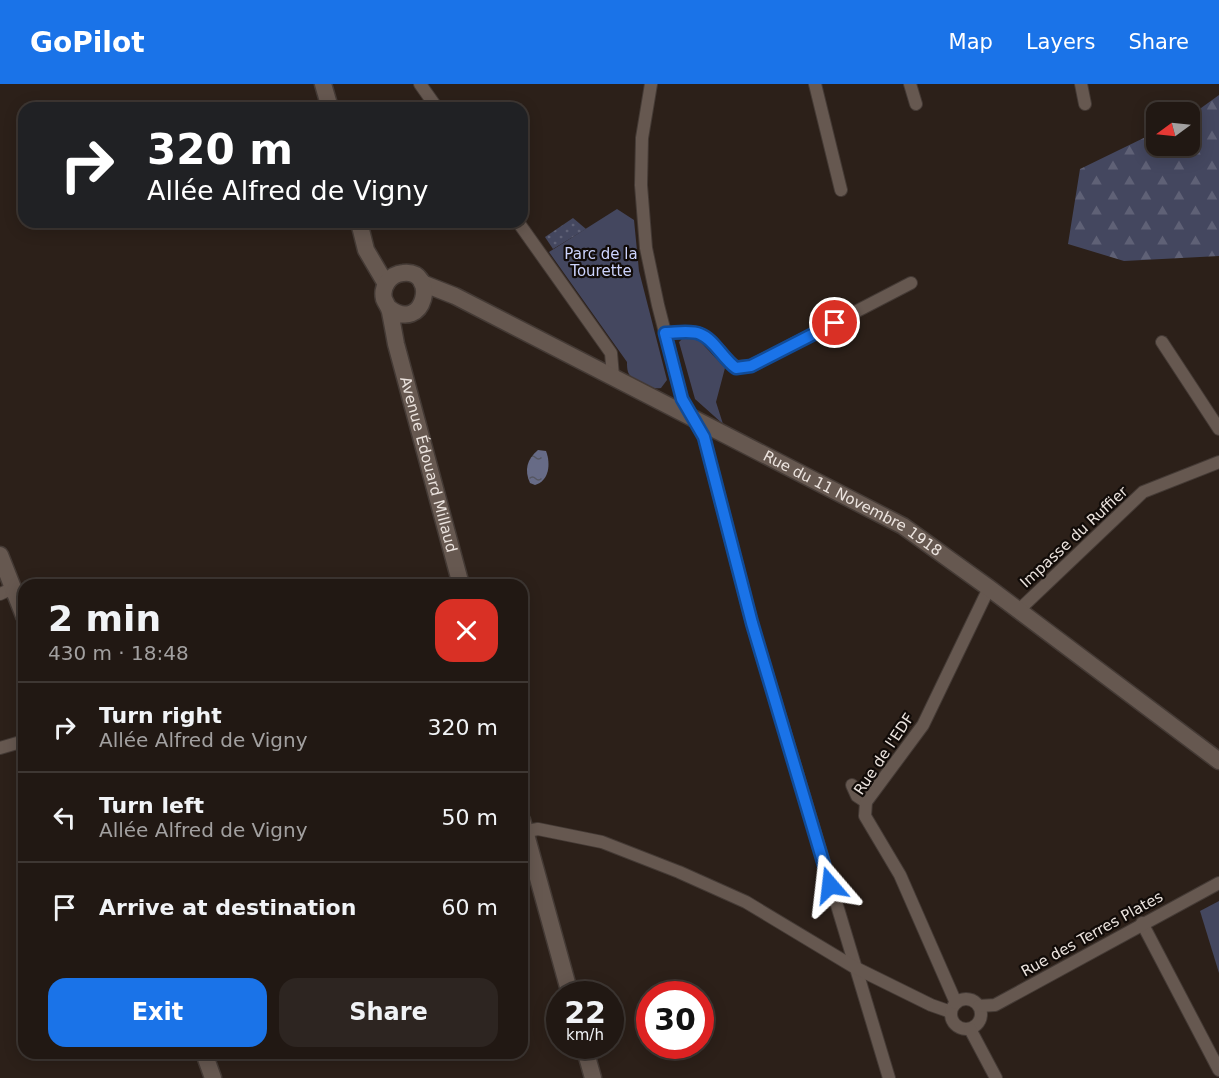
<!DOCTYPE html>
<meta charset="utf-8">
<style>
body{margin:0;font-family:"DejaVu Sans",sans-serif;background:#2d2521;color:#f1f3f6;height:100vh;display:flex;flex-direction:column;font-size:22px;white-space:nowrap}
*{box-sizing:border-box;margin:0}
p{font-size:20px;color:#a2a0a0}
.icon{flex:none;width:33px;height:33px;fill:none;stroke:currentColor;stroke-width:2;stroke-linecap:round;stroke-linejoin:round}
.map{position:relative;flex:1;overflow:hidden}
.sheet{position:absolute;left:18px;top:495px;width:510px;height:480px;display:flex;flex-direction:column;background:#211813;border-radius:18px;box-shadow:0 3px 15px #0003,0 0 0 2px #3e3733}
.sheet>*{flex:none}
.guide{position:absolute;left:18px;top:18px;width:510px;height:126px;border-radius:18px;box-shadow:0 3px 15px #0003,0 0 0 2px #3e3733;background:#202124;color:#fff;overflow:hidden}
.needle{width:39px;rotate:255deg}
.fabs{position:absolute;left:1146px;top:18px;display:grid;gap:12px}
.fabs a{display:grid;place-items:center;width:54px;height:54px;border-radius:12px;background:#211813;box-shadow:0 3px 15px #0003,0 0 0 2px #3e3733;font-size:30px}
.speed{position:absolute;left:546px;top:897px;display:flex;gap:12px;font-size:30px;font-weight:700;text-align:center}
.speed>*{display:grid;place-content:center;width:78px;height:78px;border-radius:50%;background:#211813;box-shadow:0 3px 15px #0003,0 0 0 2px #3e3733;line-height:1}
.speed small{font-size:15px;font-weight:400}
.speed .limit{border:9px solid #d22;background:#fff;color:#111}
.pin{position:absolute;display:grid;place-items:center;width:51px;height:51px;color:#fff;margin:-26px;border:3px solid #fff;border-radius:50%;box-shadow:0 2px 6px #0007}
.me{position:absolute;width:66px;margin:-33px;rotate:343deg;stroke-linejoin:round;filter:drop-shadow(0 0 4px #0008)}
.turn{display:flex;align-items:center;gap:21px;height:126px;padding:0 30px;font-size:27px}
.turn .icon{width:78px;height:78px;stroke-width:2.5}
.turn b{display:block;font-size:42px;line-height:51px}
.round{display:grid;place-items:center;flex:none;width:63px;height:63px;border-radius:18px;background:#2d2521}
.head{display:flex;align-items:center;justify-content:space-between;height:102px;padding:0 30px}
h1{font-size:36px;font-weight:700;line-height:45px}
.cta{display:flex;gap:12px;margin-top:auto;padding:12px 30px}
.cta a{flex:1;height:69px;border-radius:18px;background:#1a73e8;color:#fff;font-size:24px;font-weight:700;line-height:69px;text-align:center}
.cta a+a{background:#2d2521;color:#f1f3f6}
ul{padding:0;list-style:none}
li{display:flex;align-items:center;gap:18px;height:90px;padding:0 30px;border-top:2px solid #3e3733}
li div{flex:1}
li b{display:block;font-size:22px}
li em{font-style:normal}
header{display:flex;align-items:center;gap:36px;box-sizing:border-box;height:84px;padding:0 30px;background:#1a73e8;color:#fff}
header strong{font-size:28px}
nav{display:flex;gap:33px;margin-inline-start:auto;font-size:21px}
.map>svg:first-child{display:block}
.grass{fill:url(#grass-dots)}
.forest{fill:url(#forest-firs)}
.park{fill:#44475f}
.water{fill:url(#water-ripples)}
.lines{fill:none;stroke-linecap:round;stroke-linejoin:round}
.street-casing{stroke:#443a35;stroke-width:14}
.secondary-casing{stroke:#443a35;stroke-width:19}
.street{stroke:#665850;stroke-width:12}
.secondary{stroke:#665850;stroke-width:16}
.route-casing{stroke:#114b97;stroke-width:15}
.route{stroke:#1a73e8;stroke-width:10}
.labels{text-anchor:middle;stroke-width:4.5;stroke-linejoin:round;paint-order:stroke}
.park-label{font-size:15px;fill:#cdd4fd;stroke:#110b08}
.street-label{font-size:15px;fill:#ece4df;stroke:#110b08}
</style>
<header>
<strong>GoPilot</strong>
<nav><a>Map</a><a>Layers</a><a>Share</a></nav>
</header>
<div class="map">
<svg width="1219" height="994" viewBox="0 0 1219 994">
<defs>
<pattern id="grass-dots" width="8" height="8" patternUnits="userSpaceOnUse" patternTransform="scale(1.5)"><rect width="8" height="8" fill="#44475f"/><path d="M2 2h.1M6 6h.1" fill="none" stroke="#5f6176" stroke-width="1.8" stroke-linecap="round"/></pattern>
<pattern id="forest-firs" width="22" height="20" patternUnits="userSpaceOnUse" patternTransform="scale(1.5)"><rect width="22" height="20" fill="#44475f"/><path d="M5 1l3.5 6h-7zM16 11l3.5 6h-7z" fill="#5f6176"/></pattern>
<pattern id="water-ripples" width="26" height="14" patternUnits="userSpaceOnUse" patternTransform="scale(1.5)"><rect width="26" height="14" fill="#676b86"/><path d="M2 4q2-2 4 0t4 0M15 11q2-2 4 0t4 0" fill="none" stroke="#555661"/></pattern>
</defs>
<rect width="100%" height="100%" fill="#2c2019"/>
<polygon class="grass" points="573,134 586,145 553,165 545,153"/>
<polygon class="forest" points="1219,11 1219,172 1124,177 1068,160 1080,85 1156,48 1156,62 1190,62 1190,32"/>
<g class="park">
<path d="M617,125l17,11 5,51 28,109 -6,8c-9,2 -29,-6 -33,-16 -1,-3 -1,-7 -1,-10l-78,-110z"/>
<polygon points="688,254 697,254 725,284 716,318 723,340 695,315 679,258 682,255"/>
<polygon points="1219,817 1219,889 1200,827"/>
</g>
<path class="water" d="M538,366l8,1c5,13 3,30 -11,34l-5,-2c-6,-13 -3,-24 8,-33z"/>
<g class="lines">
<defs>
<g id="street">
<polyline points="420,0 437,24"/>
<polyline points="651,0 642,54 641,101 646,164 658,221 682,315 704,353 752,539 889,994"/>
<polyline points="815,0 841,106"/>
<polyline points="910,0 916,20"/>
<polyline points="1081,0 1085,20"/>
<polyline points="518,138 611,269 613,292"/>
<path d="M665,249c10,0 25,-3 35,1 14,5 23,25 36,33l15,-1 160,-83"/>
<polyline points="1162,258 1219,345"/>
<polyline points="436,501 461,500"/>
<polyline points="0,510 13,504"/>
<polyline points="1019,526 1143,408 1219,378"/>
<polyline points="0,664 24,657"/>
<polyline points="852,701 857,712 866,718"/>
<polyline points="522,748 538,745 602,758 679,788 746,818 854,883 931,921 951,928"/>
<polyline points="1142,839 1219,986"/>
<circle cx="966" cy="930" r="15"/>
<polyline points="956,919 900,791 865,732 866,718 923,641 989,504"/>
<polyline points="979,922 995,921 1219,799"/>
<polyline points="970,945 996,994"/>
</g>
<g id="secondary">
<polyline points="323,0 330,24"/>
<polyline points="359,138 366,166 386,200"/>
<path id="s1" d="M422,199l33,13 448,230 86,62 230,173"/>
<path id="s2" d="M389,224c36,27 50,-39 14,-35 -13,1 -22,14 -19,26 2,5 5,8 6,13 2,10 4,21 6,32l65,241"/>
<polyline points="0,471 24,532"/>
<polyline points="522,736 570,910"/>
<polyline points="584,962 593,994"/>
<polyline points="204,969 213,994"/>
</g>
</defs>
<use href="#street" class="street-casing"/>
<use href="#secondary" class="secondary-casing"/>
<use href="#street" class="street"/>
<use href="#secondary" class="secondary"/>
</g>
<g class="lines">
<defs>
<path id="route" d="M830,801l-78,-262 -48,-186 -22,-38 -17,-66c10,0 26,-3 35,1 14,5 23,25 36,34l15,-2 84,-43"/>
</defs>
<use href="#route" class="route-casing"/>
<use href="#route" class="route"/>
</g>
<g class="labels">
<g class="park-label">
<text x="601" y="175">Parc de la<tspan x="601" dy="17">Tourette</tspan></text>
</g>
<g class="street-label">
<text dy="5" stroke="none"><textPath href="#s2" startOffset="291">Avenue Édouard Millaud</textPath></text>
<text dy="5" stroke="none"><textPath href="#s1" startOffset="484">Rue du 11 Novembre 1918</textPath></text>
<text transform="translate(1074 453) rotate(-43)" y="5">Impasse du Ruffier</text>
<text transform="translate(884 670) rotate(-56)" y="5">Rue de l'EDF</text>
<text transform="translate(1092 850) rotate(-29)" y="5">Rue des Terres Plates</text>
</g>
</g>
</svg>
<div class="fabs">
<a><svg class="needle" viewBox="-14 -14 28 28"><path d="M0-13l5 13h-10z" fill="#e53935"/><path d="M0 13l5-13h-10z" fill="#a2a0a0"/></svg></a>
</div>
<div class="speed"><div>22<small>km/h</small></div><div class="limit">30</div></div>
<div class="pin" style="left:835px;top:239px;background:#d93025"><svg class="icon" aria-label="arrive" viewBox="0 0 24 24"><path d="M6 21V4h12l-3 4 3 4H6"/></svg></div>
<svg class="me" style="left:830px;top:801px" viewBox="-20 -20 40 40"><path d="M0-17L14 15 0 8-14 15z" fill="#1a73e8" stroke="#fff" stroke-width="4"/></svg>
<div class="guide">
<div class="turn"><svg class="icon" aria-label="right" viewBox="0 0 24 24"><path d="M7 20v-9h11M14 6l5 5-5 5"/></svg><div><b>320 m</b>Allée Alfred de Vigny</div></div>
</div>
<section class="sheet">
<div class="head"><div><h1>2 min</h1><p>430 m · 18:48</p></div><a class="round" style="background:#d93025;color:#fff"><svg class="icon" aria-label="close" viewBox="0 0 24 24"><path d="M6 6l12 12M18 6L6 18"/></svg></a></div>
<ul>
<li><svg class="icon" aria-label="right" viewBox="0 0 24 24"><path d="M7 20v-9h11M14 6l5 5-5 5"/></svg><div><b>Turn right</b><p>Allée Alfred de Vigny</p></div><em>320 m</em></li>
<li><svg class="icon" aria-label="left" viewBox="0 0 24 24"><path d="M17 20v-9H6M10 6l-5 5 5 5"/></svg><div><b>Turn left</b><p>Allée Alfred de Vigny</p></div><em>50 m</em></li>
<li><svg class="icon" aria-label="arrive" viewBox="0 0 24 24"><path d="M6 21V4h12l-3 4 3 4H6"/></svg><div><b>Arrive at destination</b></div><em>60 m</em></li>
</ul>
<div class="cta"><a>Exit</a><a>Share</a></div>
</section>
</div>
